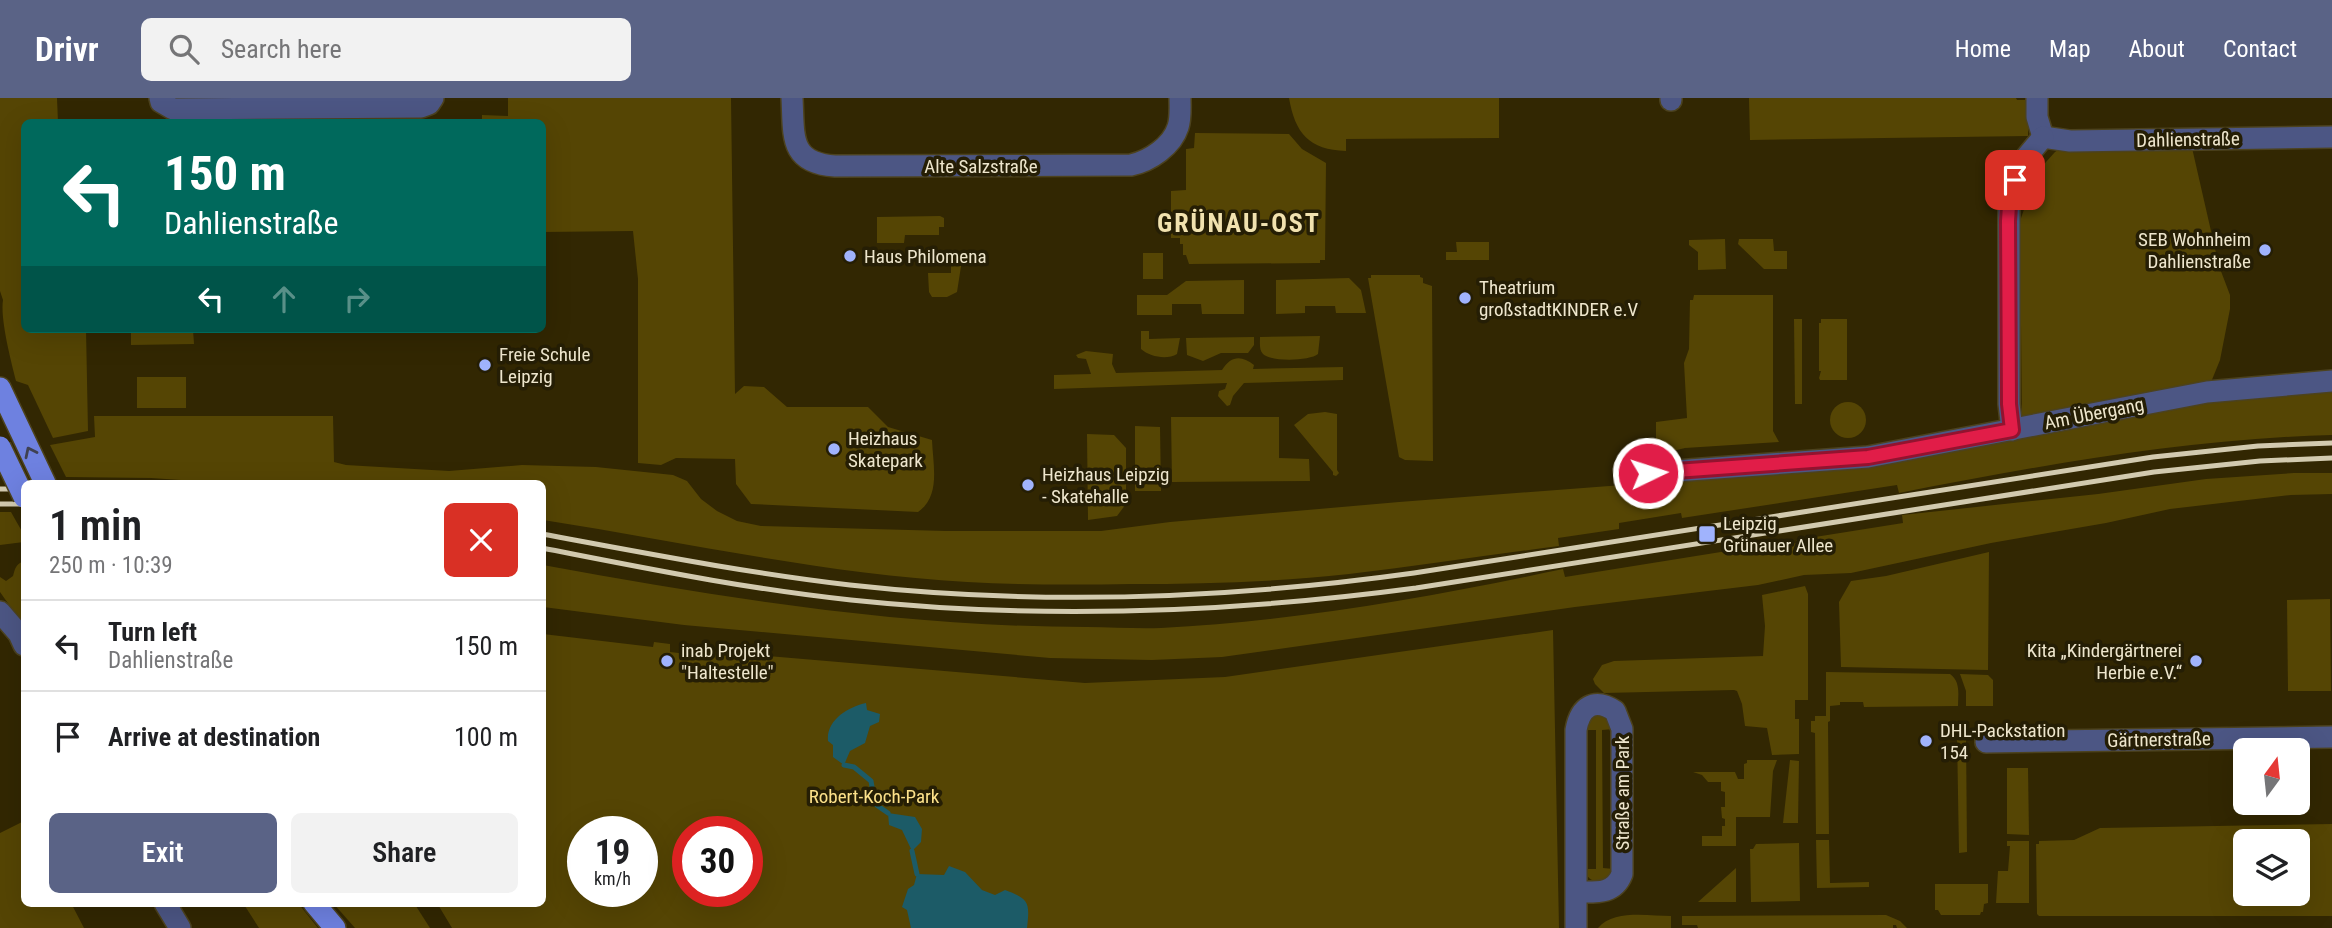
<!DOCTYPE html>
<meta charset="utf-8">
<style>
body{margin:0;font-family:"Roboto Condensed",sans-serif;background:#f2f2f2;color:#202124;height:100vh;display:flex;flex-direction:column;font-size:26px;white-space:nowrap}
*{box-sizing:border-box;margin:0}
p{font-size:23px;color:#757577}
.icon{flex:none;width:38px;height:38px;fill:none;stroke:currentColor;stroke-width:2;stroke-linecap:round;stroke-linejoin:round}
.map{position:relative;flex:1;overflow:hidden}
.panel{position:absolute;left:21px;top:382px;width:525px;height:427px;display:flex;flex-direction:column;background:#fff;border-radius:10px;box-shadow:0 7px 28px #0002}
.panel>*{flex:none}
.banner{position:absolute;left:21px;top:21px;width:525px;height:214px;border-radius:10px;box-shadow:0 7px 28px #0002;background:#00695c;color:#fff;overflow:hidden}
.needle{width:46px;rotate:15deg}
.controls{position:absolute;left:2233px;top:640px;display:grid;gap:14px}
.controls a{display:grid;place-items:center;width:77px;height:77px;border-radius:10px;background:#fff;box-shadow:0 7px 28px #0002;font-size:35px}
.speed{position:absolute;left:567px;top:718px;display:flex;gap:14px;font-size:35px;font-weight:700;text-align:center}
.speed>*{display:grid;place-content:center;width:91px;height:91px;border-radius:50%;background:#fff;box-shadow:0 7px 28px #0002;line-height:1}
.speed small{font-size:18px;font-weight:400}
.speed .limit{border:10px solid #d22;background:#fff;color:#111}
.pin{position:absolute;display:grid;place-items:center;width:60px;height:60px;color:#fff;margin:-30px;border-radius:14px;box-shadow:0 4px 10px #0006}
.me{position:absolute;width:77px;margin:-38px;rotate:86deg;stroke-linejoin:round;filter:drop-shadow(0 0 5px #0008)}
.turn{display:flex;align-items:center;gap:24px;height:147px;padding:0 28px;font-size:32px}
.turn .icon{width:91px;height:91px;stroke-width:2.5}
.turn b{display:block;font-size:49px;line-height:60px}
.lanes{display:flex;align-items:center;height:66px;padding:0 28px;background:#0003;justify-content:center;gap:35px;direction:ltr}
.lanes .off{opacity:.35}
.round{display:grid;place-items:center;flex:none;width:74px;height:74px;border-radius:10px;background:#f2f2f2}
.summary{display:flex;align-items:center;justify-content:space-between;height:119px;padding:0 28px}
h1{font-size:42px;font-weight:600;line-height:52px}
.cta{display:flex;gap:14px;margin-top:auto;padding:14px 28px}
.cta a{flex:1;height:80px;border-radius:10px;background:#5a6386;color:#fff;font-size:28px;font-weight:600;line-height:80px;text-align:center}
.cta a+a{background:#f2f2f2;color:#202124}
ul{padding:0;list-style:none}
li{display:flex;align-items:center;gap:21px;height:91px;padding:0 28px;border-top:2px solid #e0e0e0}
li div{flex:1}
li b{display:block;font-size:26px}
li em{font-style:normal}
header{display:flex;align-items:center;gap:42px;box-sizing:border-box;height:98px;padding:0 35px;background:#5a6386;color:#fff}
header strong{font-size:33px}
nav{display:flex;gap:38px;margin-inline-start:auto;font-size:24px}
.search{width:490px;height:63px;background:#f2f2f2;display:flex;align-items:center;gap:18px;box-sizing:border-box;padding:0 24px;border-radius:10px;color:#757577;font-size:26px}
.map>svg:first-child{display:block}
.green{fill:#554504;fill-rule:evenodd}
.water{fill:#1c5b67}
.lines{fill:none;stroke-linecap:round;stroke-linejoin:round}
.stream{stroke:#1c5b67;stroke-width:5}
.minor-casing{stroke:#4c421e;stroke-width:24}
.major-casing{stroke:#4c421e;stroke-width:24}
.minor{stroke:#4c5684;stroke-width:21}
.major{stroke:#6e81e0;stroke-width:21}
.rail{stroke:#d2caaf;stroke-width:5}
.major-bridge-casing{stroke:#4c421e;stroke-width:24;stroke-linecap:butt}
.major-bridge{stroke:#6e81e0;stroke-width:21}
.oneway{stroke:#3f4152}
.route-casing{stroke:#92132f;stroke-width:18}
.route{stroke:#e11d48;stroke-width:12}
.poi-dot{fill:#a0b3fd;stroke:#251e05;stroke-width:2.5}
.labels{text-anchor:middle;stroke-width:7;stroke-linejoin:round;paint-order:stroke}
.street-label{font-size:19px;fill:#eee6cd;stroke:#251e05}
.poi-label{font-size:19px;fill:#eee6cd;stroke:#251e05;text-anchor:start}
.park-label{font-size:19px;fill:#fce18a;stroke:#251e05}
.district-label{font-size:26px;font-weight:bold;letter-spacing:2px;fill:#f1e2af;stroke:#251e05}
</style>
<header>
<strong>Drivr</strong>
<div class="search"><svg class="icon" aria-label="search" viewBox="0 0 24 24"><circle cx="10" cy="10" r="6"/><path d="M15 15l6 6"/></svg>Search here</div>
<nav><a>Home</a><a>Map</a><a>About</a><a>Contact</a></nav>
</header>
<div class="map">
<svg width="2332" height="830" viewBox="0 0 2332 830">
<rect width="100%" height="100%" fill="#322702"/>
<g class="green">
<path d="M0,0h57l1,24h-34v207h62l2,102 -35,7 -25,-53 -12,-4c-5,-20 -16,-62 -13,-81l-3,-9z"/>
<path d="M508,0h223l4,296 9,-8 20,1 23,20h81l20,20 44,13c1,25 9,56 -14,72l-167,-8 -15,-20 -1,-25 -59,-1 -15,7 -23,-2v-184l-5,-48 -90,1 -1,-110h-60v-7l26,1z"/>
<path d="M1289,0h210v40l-153,1v12c-37,-1 -51,-18 -57,-53z"/>
<polygon points="1749,0 2016,0 2017,2 2029,2 2028,38 1750,42"/>
<polygon points="1195,35 1289,36 1302,51 1326,65 1325,162 1320,162 1320,165 1189,166 1186,157 1183,157 1183,146 1180,146 1180,140 1171,140 1171,93 1186,92 1186,51 1194,50"/>
<polygon points="2190,41 2219,168 2230,197 2230,211 2220,262 2207,294 2022,330 2020,123 2037,74 2055,54 2070,43"/>
<polygon points="940,118 944,120 944,129 939,129 939,137 905,137 904,145 877,145 877,119"/>
<polygon points="1725,141 1726,171 1698,172 1698,154 1689,147 1689,142"/>
<polygon points="1739,141 1773,141 1774,153 1787,153 1787,171 1764,171 1738,146"/>
<polygon points="1456,144 1489,144 1489,162 1446,162 1446,154 1457,154"/>
<rect x="1143" y="155" width="20" height="26"/>
<polygon points="951,161 962,162 957,194 947,199 932,199 929,194 928,175 951,175"/>
<polygon points="1371,177 1420,177 1420,179 1423,180 1423,185 1432,188 1433,363 1405,362 1399,359 1368,180 1371,180"/>
<polygon points="1349,180 1361,192 1366,215 1336,215 1335,208 1305,208 1305,215 1276,216 1276,182"/>
<polygon points="1244,182 1244,216 1202,216 1201,206 1172,206 1172,217 1137,217 1137,197 1167,197 1186,183"/>
<polygon points="1694,197 1773,197 1773,333 1779,344 1685,350 1661,356 1656,354 1656,324 1687,320 1684,265 1689,251 1690,202 1693,202"/>
<polygon points="1794,221 1802,221 1802,306 1795,306"/>
<polygon points="1821,221 1847,221 1847,282 1820,282 1819,280 1821,273 1819,273 1819,225 1821,225"/>
<polygon points="131,231 193,231 194,246 131,247"/>
<path d="M1141,233h8v8l31,-1 -3,16c-10,6 -27,3 -36,-5z"/>
<path d="M1320,238l-2,18c-8,7 -47,8 -55,0 -4,-4 -3,-11 -3,-17z"/>
<polygon points="1254,239 1254,247 1248,255 1221,255 1203,263 1187,257 1186,240"/>
<path d="M1086,253l27,3 -1,10 4,9 106,-3c9,-14 19,-15 32,-5l-1,4 90,-2v13l-99,3 -11,13 -3,9 -3,1 -9,-10 1,-5 6,-2 2,-6 -173,6v-14l37,-1 -5,-15 -8,-1 -2,-3z"/>
<rect x="137" y="279" width="49" height="31"/>
<path d="M2332,292v45c-146,4 -290,30 -433,58l-2,-8 -215,33 -1,-5 -62,10v6l-61,9 1,8c-70,9 -140,20 -210,28 -72,8 -145,10 -218,10 -54,1 -109,1 -164,-2 -143,-8 -283,-40 -424,-62l-1,-37h-317l-74,-5 -85,-1 -16,-32 45,-8 -1,-21h239l1,46 12,3 103,6 73,-6 74,2 77,8 14,6 14,18 16,12 20,10 24,5 185,5h155l69,-9 229,-20 406,-31 392,-70z"/>
<circle cx="1848" cy="322" r="18"/>
<polygon points="1325,314 1337,316 1337,372 1339,375 1336,378 1333,377 1333,374 1294,327 1308,316"/>
<polygon points="1171,319 1279,319 1279,360 1309,361 1310,383 1172,384"/>
<polygon points="1135,328 1160,329 1161,393 1135,393"/>
<polygon points="1087,336 1114,337 1126,350 1126,406 1117,418 1088,422"/>
<path d="M2294,375h38v21l-41,1 -121,14 -64,14 -115,20 -140,30 -47,2 -46,10 -183,22 -353,50 -70,3 -102,-2 -366,-33 -141,-18v-42c180,33 361,62 544,62 25,0 50,2 74,1 136,-7 270,-31 402,-59l2,8 218,-35 1,3 12,-2v-3l107,-17 -1,-8 196,-21 108,-15z"/>
<polygon points="0,414 11,414 24,437 24,444 0,447"/>
<polygon points="1989,454 1988,572 1841,569 1839,504 1851,483 1886,478"/>
<path d="M24,463v65l-24,-34v-15l6,4 7,-5c2,-8 3,-12 11,-15z"/>
<polygon points="1805,488 1808,496 1808,602 1795,602 1795,621 1799,621 1799,656 1772,657 1767,630 1745,628 1742,606 1737,593 1734,592 1604,595 1595,586 1593,581 1602,567 1614,563 1763,558 1765,528 1762,497"/>
<polygon points="2330,501 2331,593 2288,593 2287,502"/>
<path d="M1553,532l6,298h-1107l-15,-25h105l1,-269 110,13 1,-5 16,2v8l26,3 1,-5 388,33 140,-6zM583,733h59v60h-59zM688,733h59v60h-59z"/>
<path d="M1826,574l124,2c11,8 8,21 8,32l-94,1 -1,-5h-23v3l-10,1v15l-2,1 1,112h-13l-1,-101 -4,-1v-11h4v-5h11z"/>
<polygon points="1960,576 1988,577 1993,582 1993,608 1966,608 1966,593"/>
<path d="M1593,616h12l9,15 -12,1 1,138 11,1 -4,10c-13,2 -22,5 -25,-10h11v-139h-12z"/>
<polygon points="1957,636 1966,636 1967,754 1959,755"/>
<polygon points="1747,662 1777,662 1773,673 1770,719 1736,719 1736,748 1702,748 1702,738 1722,738 1722,728 1725,728 1725,721 1722,720 1721,709 1725,709 1725,694 1721,693 1721,684 1708,684 1702,677 1693,674 1735,674 1738,681 1744,681 1744,666 1747,665"/>
<polygon points="1790,662 1799,663 1798,725 1783,725"/>
<polygon points="2007,670 2028,670 2029,737 2007,736"/>
<polygon points="24,723 24,805 71,805 84,830 0,830 0,735"/>
<path d="M2332,726v92h-293l-2,-2 -1,-70h3v-3l35,-1 26,-12zM2245,744h53v52h-53z"/>
<polygon points="1816,742 1829,742 1830,785 1869,784 1869,789 1817,790"/>
<polygon points="2007,743 2029,743 2029,805 1996,805 1998,773 2008,773 2010,748 2007,748"/>
<polygon points="1799,745 1800,803 1751,804 1750,751 1753,751 1756,746"/>
<polygon points="1736,770 1736,804 1698,804"/>
<polygon points="1935,786 1988,786 1988,805 1984,806 1983,814 1981,814 1980,817 1941,817 1938,812 1935,812"/>
<polygon points="243,805 298,805 318,830 259,830"/>
<polygon points="333,805 414,805 430,830 355,830"/>
<polygon points="1886,817 1900,823 1907,830 1897,830 1896,827 1893,827 1893,830 1698,830 1697,827 1682,827 1682,818"/>
<path d="M1671,818v12h-73c16,-19 51,-12 73,-12z"/>
</g>
<g class="water">
<path d="M866,605l1,7 13,4 -1,8 -9,4 -5,17 -15,8 -6,14 -11,-8v-12l-5,-4c-2,-21 20,-34 38,-38z"/>
<polygon points="888,715 915,719 922,731 921,744 912,753 902,732 889,727"/>
<path d="M949,768l16,6 17,18 13,5 10,-5c24,9 25,12 22,38h-116l-4,-18 -5,-3 6,-18 6,-4 3,-11 27,1z"/>
</g>
<g class="lines">
<g class="stream">
<polyline points="844,667 854,669 871,683 875,706 888,715"/>
<polyline points="912,753 917,776"/>
</g>
<defs>
<g id="minor">
<polyline points="160,0 161,4 173,11 421,9 429,6 433,0"/>
<path d="M792,0c2,38 -3,65 43,68l296,-1c19,-4 41,-19 47,-38 3,-9 2,-20 2,-29"/>
<polyline points="1671,0 1671,2"/>
<polyline points="2037,0 2037,19 2043,39"/>
<polyline points="2043,39 2070,43 2332,39"/>
<polyline points="2012,332 2009,306 2009,107 2019,72 2024,62 2043,39"/>
<polyline points="1648,375 1868,359 2207,294 2332,283"/>
<polyline points="0,514 19,536 24,547"/>
<polyline points="1986,644 2332,639"/>
<polyline points="165,805 180,830"/>
<path d="M1576,830v-198c4,-23 18,-33 39,-19l7,18v145c-8,21 -27,18 -46,18"/>
</g>
<g id="major">
<polyline points="0,290 45,385"/>
<polyline points="314,805 335,830"/>
</g>
</defs>
<use href="#minor" class="minor-casing"/>
<use href="#major" class="major-casing"/>
<use href="#minor" class="minor"/>
<use href="#major" class="major"/>
<g class="rail">
<polyline points="0,391 24,391"/>
<polyline points="0,406 24,406"/>
<path d="M542,436c103,19 205,39 308,51 188,21 377,14 564,-12l739,-116 105,-11 74,-3"/>
<path d="M542,450c103,20 205,41 309,52 188,20 377,13 565,-12l738,-116 106,-11 72,-3"/>
</g>
<defs>
<polyline id="major-bridge" points="0,349 24,399"/>
</defs>
<use href="#major-bridge" class="major-bridge-casing"/>
<use href="#major-bridge" class="major-bridge"/>
</g>
<defs><path id="oneway-chevron" d="M-2-3.5L2.5 0L-2 3.5" fill="none" stroke-width="1.6" stroke-linecap="round" stroke-linejoin="round" transform="scale(1.75)"/></defs>
<use class="oneway" href="#oneway-chevron" transform="translate(30 354) rotate(-116)"/>
<g class="lines">
<defs>
<polyline id="route" points="1648,375 1868,359 2012,332 2009,306 2008,123 2009,107 2015,82"/>
</defs>
<use href="#route" class="route-casing"/>
<use href="#route" class="route"/>
</g>
<g class="poi-dot">
<circle cx="2265" cy="152" r="7"/>
<circle cx="850" cy="158" r="7"/>
<circle cx="1465" cy="200" r="7"/>
<circle cx="485" cy="267" r="7"/>
<circle cx="834" cy="351" r="7"/>
<circle cx="1028" cy="387" r="7"/>
<rect x="1698" y="427" width="18" height="18" rx="3.5"/>
<circle cx="667" cy="563" r="7"/>
<circle cx="2196" cy="563" r="7"/>
<circle cx="1926" cy="643" r="7"/>
</g>
<g class="labels">
<g class="street-label">
<text transform="translate(2188 41) rotate(-1)" y="7">Dahlienstraße</text>
<text x="981" y="75">Alte Salzstraße</text>
<text transform="translate(2094 315) rotate(-11)" y="7">Am Übergang</text>
<text transform="translate(2159 641) rotate(-1)" y="7">Gärtnerstraße</text>
<text transform="translate(1622 695) rotate(-90)" y="7">Straße am Park</text>
</g>
<g class="poi-label">
<text x="2251" y="148" text-anchor="end">SEB Wohnheim<tspan x="2251" dy="22">Dahlienstraße</tspan></text>
<text x="864" y="165">Haus Philomena</text>
<text x="1479" y="196">Theatrium<tspan x="1479" dy="22">großstadtKINDER e.V</tspan></text>
<text x="499" y="263">Freie Schule<tspan x="499" dy="22">Leipzig</tspan></text>
<text x="848" y="347">Heizhaus<tspan x="848" dy="22">Skatepark</tspan></text>
<text x="1042" y="383">Heizhaus Leipzig<tspan x="1042" dy="22">- Skatehalle</tspan></text>
<text x="1723" y="432">Leipzig<tspan x="1723" dy="22">Grünauer Allee</tspan></text>
<text x="681" y="559">inab Projekt<tspan x="681" dy="22">"Haltestelle"</tspan></text>
<text x="2182" y="559" text-anchor="end">Kita „Kindergärtnerei<tspan x="2182" dy="22">Herbie e.V.“</tspan></text>
<text x="1940" y="639">DHL-Packstation<tspan x="1940" dy="22">154</tspan></text>
</g>
<g class="park-label">
<text x="874" y="705">Robert-Koch-Park</text>
</g>
<g class="district-label">
<text x="1239" y="134">GRÜNAU-OST</text>
</g>
</g>
</svg>
<div class="controls">
<a><svg class="needle" viewBox="-14 -14 28 28"><path d="M0-13l5 13h-10z" fill="#e53935"/><path d="M0 13l5-13h-10z" fill="#757577"/></svg></a>
<a><svg class="icon" aria-label="layers" viewBox="0 0 24 24"><path d="M12 4l9 5-9 5-9-5zM3 14l9 5 9-5"/></svg></a>
</div>
<div class="speed"><div>19<small>km/h</small></div><div class="limit">30</div></div>
<div class="pin" style="left:2015px;top:82px;background:#d93025"><svg class="icon" aria-label="arrive" viewBox="0 0 24 24"><path d="M6 21V4h12l-3 4 3 4H6"/></svg></div>
<svg class="me" style="left:1648px;top:375px" viewBox="-20 -20 40 40"><circle r="17" fill="#e11d48" stroke="#fff" stroke-width="3"/><path d="M0-11L8 9 0 5-8 9z" fill="#fff"/></svg>
<div class="banner">
<div class="turn"><svg class="icon" aria-label="left" viewBox="0 0 24 24"><path d="M17 20v-9H6M10 6l-5 5 5 5"/></svg><div><b>150 m</b>Dahlienstraße</div></div>
<div class="lanes"><svg class="icon" aria-label="left" viewBox="0 0 24 24"><path d="M17 20v-9H6M10 6l-5 5 5 5"/></svg><svg class="icon off" aria-label="ahead" viewBox="0 0 24 24"><path d="M12 20V5M6 11l6-6 6 6"/></svg><svg class="icon off" aria-label="right" viewBox="0 0 24 24"><path d="M7 20v-9h11M14 6l5 5-5 5"/></svg></div>
</div>
<section class="panel">
<div class="summary"><div><h1>1 min</h1><p>250 m · 10:39</p></div><a class="round" style="background:#d93025;color:#fff"><svg class="icon" aria-label="close" viewBox="0 0 24 24"><path d="M6 6l12 12M18 6L6 18"/></svg></a></div>
<ul>
<li><svg class="icon" aria-label="left" viewBox="0 0 24 24"><path d="M17 20v-9H6M10 6l-5 5 5 5"/></svg><div><b>Turn left</b><p>Dahlienstraße</p></div><em>150 m</em></li>
<li><svg class="icon" aria-label="arrive" viewBox="0 0 24 24"><path d="M6 21V4h12l-3 4 3 4H6"/></svg><div><b>Arrive at destination</b></div><em>100 m</em></li>
</ul>
<div class="cta"><a>Exit</a><a>Share</a></div>
</section>
</div>
